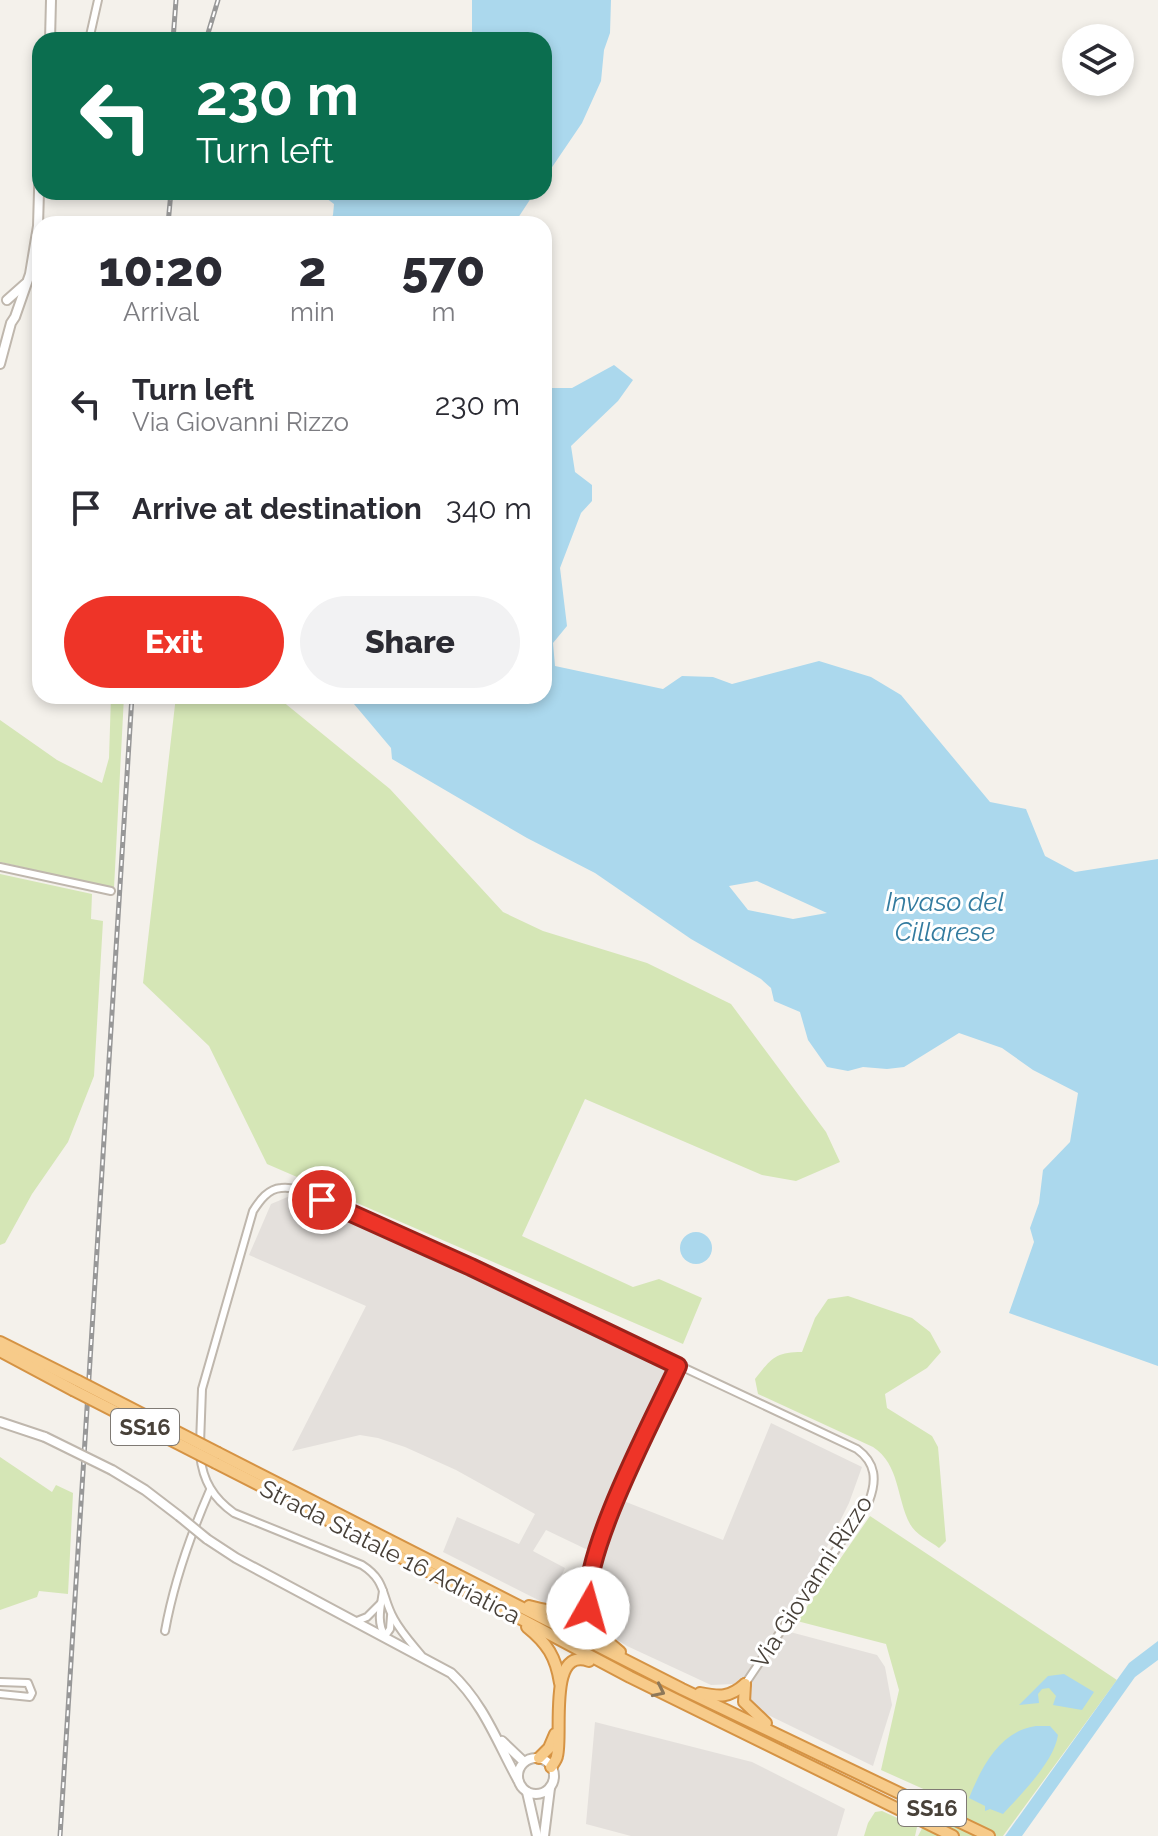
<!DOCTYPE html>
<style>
body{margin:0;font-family:Raleway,sans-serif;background:#f2f2f3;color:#2b2b33;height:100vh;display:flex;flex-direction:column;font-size:30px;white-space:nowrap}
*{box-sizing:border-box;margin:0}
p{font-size:26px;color:#7c7c81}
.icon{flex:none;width:44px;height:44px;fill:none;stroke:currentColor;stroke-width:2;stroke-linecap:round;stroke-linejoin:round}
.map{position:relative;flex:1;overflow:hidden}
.details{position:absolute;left:32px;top:216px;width:520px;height:488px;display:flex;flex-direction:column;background:#fff;border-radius:24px;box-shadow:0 4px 12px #0003}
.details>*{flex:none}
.guide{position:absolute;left:32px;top:32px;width:520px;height:168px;border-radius:24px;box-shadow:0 4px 12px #0003;background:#0b6e4f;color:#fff;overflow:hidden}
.fabs{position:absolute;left:1062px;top:24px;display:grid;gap:16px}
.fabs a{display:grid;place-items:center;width:72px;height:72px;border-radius:50%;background:#fff;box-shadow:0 4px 12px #0003;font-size:40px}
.pin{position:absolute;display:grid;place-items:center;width:68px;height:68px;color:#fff;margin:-34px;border:4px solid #fff;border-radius:50%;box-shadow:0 2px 8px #0007}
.me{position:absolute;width:88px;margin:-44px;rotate:7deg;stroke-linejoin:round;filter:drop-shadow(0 0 6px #0008)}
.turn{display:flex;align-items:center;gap:28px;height:168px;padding:0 32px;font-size:36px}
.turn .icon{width:104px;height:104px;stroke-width:2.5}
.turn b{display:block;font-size:56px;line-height:68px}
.eta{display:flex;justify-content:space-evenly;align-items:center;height:136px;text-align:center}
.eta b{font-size:48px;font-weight:800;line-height:56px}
.button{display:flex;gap:16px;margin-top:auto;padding:16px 32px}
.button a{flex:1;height:92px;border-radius:48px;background:#ee3428;color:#fff;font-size:32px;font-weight:800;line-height:92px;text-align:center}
.button a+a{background:#f2f2f3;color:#2b2b33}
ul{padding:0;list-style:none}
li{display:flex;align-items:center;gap:24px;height:104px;padding:0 32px}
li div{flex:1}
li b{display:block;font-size:30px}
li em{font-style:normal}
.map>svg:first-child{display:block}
.industrial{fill:#e4e0dc}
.green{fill:#d5e6b6}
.water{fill:#abd8ed;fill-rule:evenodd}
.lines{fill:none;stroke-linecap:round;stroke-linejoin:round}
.minor-casing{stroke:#bfb7ad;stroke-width:10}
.tertiary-casing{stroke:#bfb7ad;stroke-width:12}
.trunk-casing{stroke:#d59344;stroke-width:14}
.minor{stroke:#fff;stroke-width:6}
.tertiary{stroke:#fff;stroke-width:8}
.trunk{stroke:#f7cb8a;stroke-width:10}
.rail-casing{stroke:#989898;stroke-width:5}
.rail{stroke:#fff;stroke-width:2;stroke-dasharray:6;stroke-linecap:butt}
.tertiary-bridge-casing{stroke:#bfb7ad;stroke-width:12;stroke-linecap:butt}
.trunk-bridge-casing{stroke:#d59344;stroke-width:14;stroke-linecap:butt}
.tertiary-bridge{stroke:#fff;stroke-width:8}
.trunk-bridge{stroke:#f7cb8a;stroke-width:10}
.oneway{stroke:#8e7859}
.route-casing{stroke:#9b221a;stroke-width:20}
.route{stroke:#ee3428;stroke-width:14}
.labels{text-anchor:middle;stroke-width:6;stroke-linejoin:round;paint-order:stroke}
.shield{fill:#fff;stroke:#7f7a74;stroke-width:2}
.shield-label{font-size:22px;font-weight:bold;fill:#484139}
.street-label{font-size:24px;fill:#484139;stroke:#fff}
.water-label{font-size:26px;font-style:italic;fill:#337b9f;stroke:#fff}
</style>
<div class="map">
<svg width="1158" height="1836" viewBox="0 0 1158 1836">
<rect width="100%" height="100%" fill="#f4f1eb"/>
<g class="industrial">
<polygon points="290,1196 301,1198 477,1277 666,1369 669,1375 611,1496 594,1538 592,1552 546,1530 533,1551 565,1568 548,1605 443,1552 457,1517 519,1544 535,1514 456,1470 405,1447 378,1438 360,1435 292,1451 366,1306 249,1255 271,1204"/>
<polygon points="771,1423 862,1467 849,1503 824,1553 775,1628 877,1655 885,1667 892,1705 873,1766 752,1707 749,1695 751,1685 742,1678 734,1684 711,1685 627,1646 611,1636 597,1615 593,1593 604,1557 601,1552 621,1500 723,1540"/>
<polygon points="595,1722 752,1762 845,1809 837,1836 631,1836 586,1824"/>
</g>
<g class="green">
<polygon points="111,696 124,696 114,888 0,862 0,720 57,760 102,783 109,758"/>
<polygon points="176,696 276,696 390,789 503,912 543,931 647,963 731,1004 826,1132 840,1162 796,1181 762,1175 585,1099 522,1236 633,1287 659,1279 702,1298 683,1344 267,1164 209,1046 143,983"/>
<polygon points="0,874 92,894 91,919 103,921 94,1076 68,1142 32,1194 5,1243 0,1245"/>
<path d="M848,1296l64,22 18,14 11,20 -14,16 -42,26 2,14 45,28 6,11 8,94 -7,7c-9,-7 -24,-14 -29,-24 -14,-27 -10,-59 -37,-77l-115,-53 -3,-15c16,-20 20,-27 47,-27l13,-34 13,-19z"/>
<polygon points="0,1457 52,1492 56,1485 73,1493 68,1594 39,1591 37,1597 0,1610"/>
<polygon points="870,1516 1117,1680 1003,1836 918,1836 939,1796 881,1770 899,1690 886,1644 797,1621"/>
<polygon points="882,1811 917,1827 915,1836 864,1836 868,1823 875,1812"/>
</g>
<g class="water">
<polygon points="472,0 611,0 610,33 604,50 601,81 582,123 544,179 544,40 472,40"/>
<polygon points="318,192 535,192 514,224 328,224 333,215 334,204"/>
<path d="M614,365l19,15 -15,21 -47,45 4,26 17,13v16l-11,12 -21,55 7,58 -14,17 2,23 108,23 19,-13 31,1 19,7 87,-23 52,16 30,18 89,107 36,7 19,47 30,16 83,-13v507l-149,-53 25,-71 -4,-14 9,-25 4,-33 27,-28 8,-49 -45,-23 -31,-22 -43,-15 -55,34 -17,2 -24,-2 -15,4 -21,-4 -19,-27 -8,-28 -26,-11 -3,-13 -10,-9 -70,-40 -96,-66 -68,-35 -135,-79 -1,-11 -37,-44v-8h190v-308h28zM757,881l70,32 -34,6 -45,-9 -19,-24z"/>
<circle cx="696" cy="1248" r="16"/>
<polygon points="1158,1641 1158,1660 1135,1677 1022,1836 1005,1836 1129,1663"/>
<polygon points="1064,1674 1094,1692 1082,1710 1053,1705 1056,1696 1049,1688 1042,1689 1038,1694 1039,1703 1019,1705 1048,1676"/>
<path d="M1036,1726h14l8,9c-4,27 -37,59 -55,79l-13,-5 -5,2v-5l-16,-8c13,-32 31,-67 67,-72z"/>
</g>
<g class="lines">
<defs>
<g id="minor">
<polyline points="89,40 98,0"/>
<polyline points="0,867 111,891"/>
<path d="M200,1444l2,-55 51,-178c7,-11 15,-22 28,-23 23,-3 63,21 84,30l492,231c19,14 20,31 12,52l-124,183"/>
<path d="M200,1455c3,26 13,43 34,58l128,52c25,16 19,31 32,54 7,13 18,25 27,36"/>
<path d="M383,1591c-2,15 -7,31 2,45"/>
<polyline points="586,1595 606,1526 678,1366"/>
<polyline points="357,1621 367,1617 381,1603"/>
<path d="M165,1631c9,-50 25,-95 45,-141"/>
<polyline points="385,1636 390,1629 391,1616"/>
<polyline points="0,1682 28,1683 32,1693 30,1697 0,1694"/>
</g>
<g id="tertiary">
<polyline points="50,40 51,0"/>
<polyline points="7,300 25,284"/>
<polyline points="0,364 11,323 15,317 30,274 38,226 40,156"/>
<polyline points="0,1422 45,1437"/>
<polyline points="112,1470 145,1490 179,1516"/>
<path d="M207,1539l29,19 215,115c33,31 46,69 67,107"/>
<polyline points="502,1741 524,1762"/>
<circle cx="536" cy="1776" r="18"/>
<polyline points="527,1792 537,1836"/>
<polyline points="544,1836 550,1788"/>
</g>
<g id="trunk">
<polyline points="0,1342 78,1381"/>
<polyline points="0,1351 73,1390"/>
<polyline points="218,1453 682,1689 989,1836"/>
<polyline points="216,1463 506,1611 630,1677 953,1836"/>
<path d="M586,1595c4,30 11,38 34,57"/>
<path d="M529,1606c23,6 43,12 57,-11"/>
<path d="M527,1627c20,16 29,30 33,56"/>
<polyline points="745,1684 744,1702 766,1723"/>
<path d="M700,1693c20,4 29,5 45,-9"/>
<polyline points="539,1758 549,1748 555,1734"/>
<path d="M551,1767c2,-3 6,-8 6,-11 6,-22 -10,-110 32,-95"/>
</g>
</defs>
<use href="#minor" class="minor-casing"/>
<use href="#tertiary" class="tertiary-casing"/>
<use href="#trunk" class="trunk-casing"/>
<use href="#minor" class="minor"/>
<use href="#tertiary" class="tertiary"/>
<use href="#trunk" class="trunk"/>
<defs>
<g id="rail">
<polyline points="173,40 176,0"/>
<polyline points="206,40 218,0"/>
<polyline points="168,224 171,192"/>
<polyline points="60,1836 132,696"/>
</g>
</defs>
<use href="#rail" class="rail-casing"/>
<use href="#rail" class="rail"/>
<defs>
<g id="tertiary-bridge">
<polyline points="45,1437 112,1470"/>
<polyline points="179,1516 207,1539"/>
</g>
<g id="trunk-bridge">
<polyline points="78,1381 218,1453"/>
<polyline points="73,1390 216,1463"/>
</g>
</defs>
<use href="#tertiary-bridge" class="tertiary-bridge-casing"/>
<use href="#trunk-bridge" class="trunk-bridge-casing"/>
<use href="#tertiary-bridge" class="tertiary-bridge"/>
<use href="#trunk-bridge" class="trunk-bridge"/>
</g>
<defs><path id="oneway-chevron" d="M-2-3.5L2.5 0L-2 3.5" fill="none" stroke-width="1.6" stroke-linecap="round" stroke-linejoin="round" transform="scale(2)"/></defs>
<use class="oneway" href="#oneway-chevron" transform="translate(659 1691) rotate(26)"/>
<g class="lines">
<defs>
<path id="route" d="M322,1200l149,67 207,99c-25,54 -97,188 -90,242"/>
</defs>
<use href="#route" class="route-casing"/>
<use href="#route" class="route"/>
</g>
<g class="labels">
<g class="shield">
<rect x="111" y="1409" width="68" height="36" rx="6"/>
<rect x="898" y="1790" width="68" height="36" rx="6"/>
</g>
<g class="shield-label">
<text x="145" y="1435">SS16</text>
<text x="932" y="1816">SS16</text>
</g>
<g class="street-label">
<text transform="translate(390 1552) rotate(27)" y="8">Strada Statale 16 Adriatica</text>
<text transform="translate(812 1582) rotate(-57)" y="8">Via Giovanni Rizzo</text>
</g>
<g class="water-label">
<text x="945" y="911">Invaso del<tspan x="945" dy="30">Cillarese</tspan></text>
</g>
</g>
</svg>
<div class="fabs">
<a><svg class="icon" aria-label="layers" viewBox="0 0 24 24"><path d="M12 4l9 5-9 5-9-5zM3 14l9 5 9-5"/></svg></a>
</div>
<div class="pin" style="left:322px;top:1200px;background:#d93025"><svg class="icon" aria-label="arrive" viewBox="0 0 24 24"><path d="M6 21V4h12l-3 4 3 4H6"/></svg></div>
<svg class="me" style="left:588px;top:1608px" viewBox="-20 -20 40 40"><circle r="19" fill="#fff"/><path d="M0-13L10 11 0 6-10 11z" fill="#ee3428"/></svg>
<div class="guide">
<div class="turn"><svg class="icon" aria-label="left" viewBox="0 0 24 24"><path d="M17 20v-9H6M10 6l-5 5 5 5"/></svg><div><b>230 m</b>Turn left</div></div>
</div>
<section class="details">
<div class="eta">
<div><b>10:20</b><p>Arrival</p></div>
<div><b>2</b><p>min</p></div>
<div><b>570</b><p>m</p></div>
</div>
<ul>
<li><svg class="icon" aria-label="left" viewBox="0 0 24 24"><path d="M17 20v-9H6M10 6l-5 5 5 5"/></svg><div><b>Turn left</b><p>Via Giovanni Rizzo</p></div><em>230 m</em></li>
<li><svg class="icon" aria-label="arrive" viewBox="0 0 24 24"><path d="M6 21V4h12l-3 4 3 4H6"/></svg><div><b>Arrive at destination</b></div><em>340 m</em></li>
</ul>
<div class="button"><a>Exit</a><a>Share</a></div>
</section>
</div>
